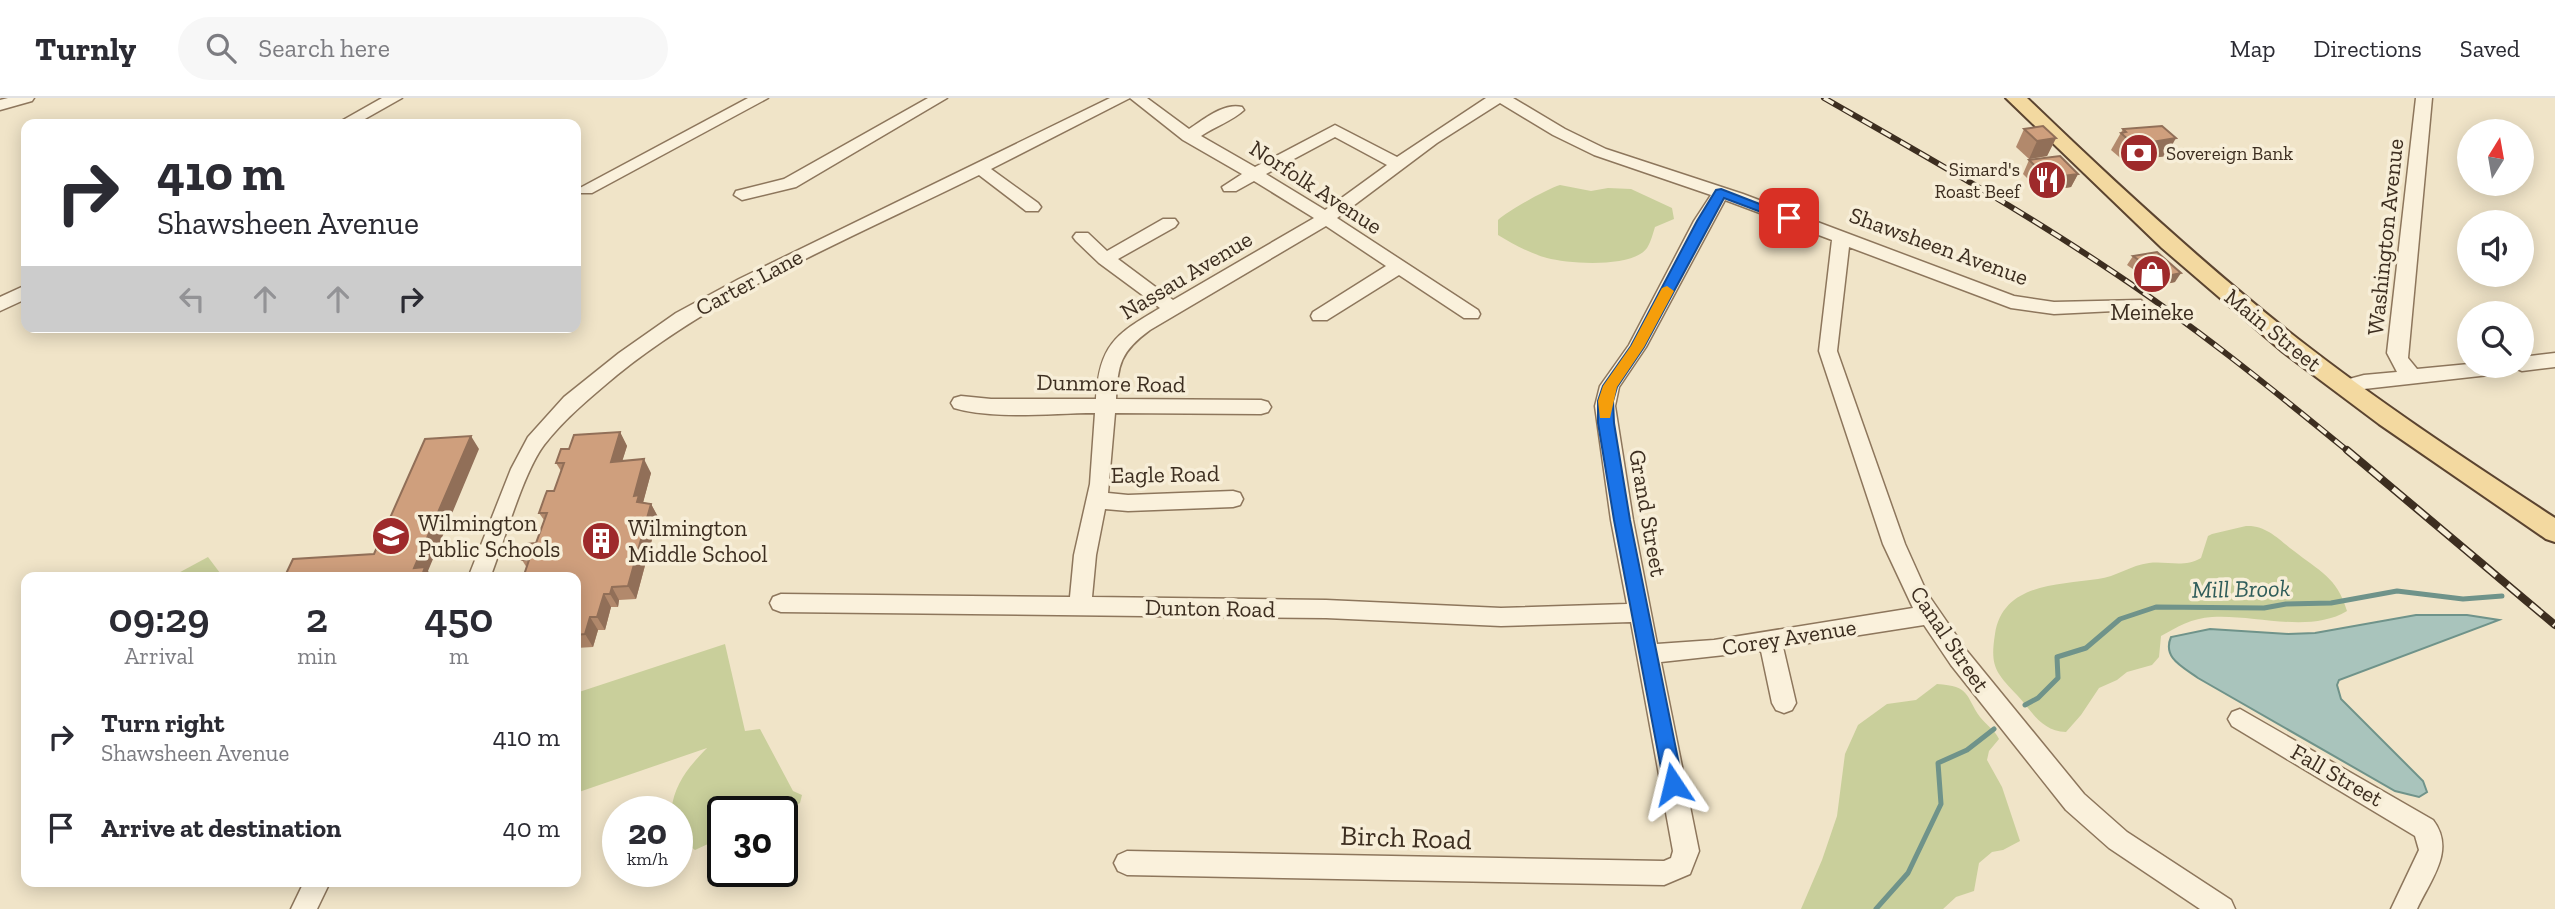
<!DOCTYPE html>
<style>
body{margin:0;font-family:"Zilla Slab",serif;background:#f7f7f7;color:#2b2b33;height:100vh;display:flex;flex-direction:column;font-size:26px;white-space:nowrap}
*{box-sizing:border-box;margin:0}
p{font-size:23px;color:#7c7c81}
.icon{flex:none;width:38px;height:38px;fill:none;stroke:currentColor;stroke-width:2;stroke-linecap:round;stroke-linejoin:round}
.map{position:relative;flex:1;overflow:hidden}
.sheet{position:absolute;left:21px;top:474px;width:560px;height:315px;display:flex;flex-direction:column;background:#fff;border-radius:14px;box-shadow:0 4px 18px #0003}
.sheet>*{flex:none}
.guide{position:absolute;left:21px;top:21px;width:560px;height:214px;border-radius:14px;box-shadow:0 4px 18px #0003;background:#fff;color:#2b2b33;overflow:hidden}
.needle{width:46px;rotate:11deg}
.buttons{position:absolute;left:2457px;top:21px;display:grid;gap:14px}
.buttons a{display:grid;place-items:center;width:77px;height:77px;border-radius:50%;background:#fff;box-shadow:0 4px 18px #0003;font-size:35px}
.speed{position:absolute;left:602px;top:698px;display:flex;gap:14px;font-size:35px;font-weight:700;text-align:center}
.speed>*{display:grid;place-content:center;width:91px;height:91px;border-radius:50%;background:#fff;box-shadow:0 4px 18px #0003;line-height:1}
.speed small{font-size:18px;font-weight:400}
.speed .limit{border:4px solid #111;border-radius:10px;background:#fff;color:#111}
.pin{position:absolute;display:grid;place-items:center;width:60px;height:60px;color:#fff;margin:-30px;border-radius:14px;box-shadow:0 4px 10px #0006}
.me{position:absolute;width:77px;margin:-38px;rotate:350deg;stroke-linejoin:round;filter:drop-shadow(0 0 5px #0008)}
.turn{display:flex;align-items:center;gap:24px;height:147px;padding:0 21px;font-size:32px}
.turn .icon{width:91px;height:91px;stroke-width:2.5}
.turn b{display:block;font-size:49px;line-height:60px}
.lanes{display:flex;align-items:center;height:66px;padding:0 21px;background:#0003;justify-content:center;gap:35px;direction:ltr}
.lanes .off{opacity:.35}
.eta{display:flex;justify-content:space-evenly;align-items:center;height:119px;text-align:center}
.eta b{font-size:42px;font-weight:600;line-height:49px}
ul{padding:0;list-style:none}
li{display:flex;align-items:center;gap:21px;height:91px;padding:0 21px}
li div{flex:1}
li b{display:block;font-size:26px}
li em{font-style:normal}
header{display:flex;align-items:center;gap:42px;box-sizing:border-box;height:98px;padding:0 35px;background:#fff;border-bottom:2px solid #e1e1e2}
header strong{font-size:33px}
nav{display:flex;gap:38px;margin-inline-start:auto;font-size:24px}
.search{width:490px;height:63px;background:#f7f7f7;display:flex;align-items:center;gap:18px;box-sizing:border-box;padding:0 24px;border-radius:38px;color:#7c7c81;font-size:26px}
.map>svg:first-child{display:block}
.green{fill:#c9cf9b}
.water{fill:#a9c4bc;stroke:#6f938a;stroke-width:2}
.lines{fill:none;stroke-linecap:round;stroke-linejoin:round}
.stream{stroke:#6f938a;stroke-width:5}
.minor-casing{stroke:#8d765c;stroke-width:3}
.major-casing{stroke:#5b4430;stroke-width:4}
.minor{fill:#faf1dc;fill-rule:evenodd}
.major{fill:#f3d9a0;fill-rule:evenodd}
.rail-far1-casing{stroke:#3d2e20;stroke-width:6}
.rail-casing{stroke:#3d2e20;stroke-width:8}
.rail-far1{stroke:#f7eed8;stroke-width:3.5;stroke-dasharray:11;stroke-linecap:butt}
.rail{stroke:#f7eed8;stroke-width:5;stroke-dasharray:15;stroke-linecap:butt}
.wall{fill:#b2896c}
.shaded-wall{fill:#916f58}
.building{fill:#cf9f7d;stroke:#916f58;stroke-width:2}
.route{fill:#1a73e8;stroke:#114b97;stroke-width:2}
.slow{fill:#f59e0b}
.labels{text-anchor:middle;stroke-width:7;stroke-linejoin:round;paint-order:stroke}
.far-poi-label{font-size:19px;fill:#3d2e20;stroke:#f7eed8;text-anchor:start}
.street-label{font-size:23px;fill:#3d2e20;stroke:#f7eed8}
.poi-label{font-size:23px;fill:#3d2e20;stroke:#f7eed8;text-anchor:start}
.water-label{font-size:24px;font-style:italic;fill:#2f5d5a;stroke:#f7eed8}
.near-street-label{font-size:28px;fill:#3d2e20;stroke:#f7eed8}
</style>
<header>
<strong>Turnly</strong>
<div class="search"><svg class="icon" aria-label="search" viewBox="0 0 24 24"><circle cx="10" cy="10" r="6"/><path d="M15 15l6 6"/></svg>Search here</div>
<nav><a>Map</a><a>Directions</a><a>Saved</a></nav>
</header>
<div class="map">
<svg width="2555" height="811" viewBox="0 0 2555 811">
<rect width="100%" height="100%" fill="#f0e4c8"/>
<g class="green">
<path d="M1560,87l31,6 17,-3 23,1 41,19 2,11 -19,8c-2,6 -4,15 -8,21 -14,20 -78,16 -100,10 -18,-5 -34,-14 -49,-23v-15c11,-10 49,-31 62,-35z"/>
<path d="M2246,428c21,-1 33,14 48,25 25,20 43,26 53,60 -38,23 -93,3 -135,6 -20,1 -35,10 -51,19l-2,21 -7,8 -25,7 -10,8 -18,8 -18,27 -15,17c-25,-1 -34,-21 -49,-37 -22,-23 -27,-29 -22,-61 8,-51 63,-49 103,-55 18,-2 33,-14 51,-16 19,-2 35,5 52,-5l7,-22 4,-2z"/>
<polygon points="208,459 223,479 171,479"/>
<path d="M725,546l20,87 15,-2 33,62 9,4 -2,8 -9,5 -6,-2 -13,6h-49v25l-28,13c-15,-12 -18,-19 -18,-38l-6,-1c4,-29 18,-44 36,-63l-131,45v-100z"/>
<path d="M1937,586c34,2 28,12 43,33 7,9 14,12 19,22l-10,12 -2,9 15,27 18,54 -17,9 -11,2 -13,11 -5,28 -18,6 -13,12h-142l21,-49 15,-44 8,-62 13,-29 29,-21 29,-4z"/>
</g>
<path class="water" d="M2416,517h51l32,5 -160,60 -2,5 4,14 82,82 4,11 -8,5 -24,-6 -197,-113c-15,-11 -36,-20 -27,-41l39,-8 78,5 27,-1z"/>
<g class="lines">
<g class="stream">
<polyline points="2025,607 2038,600 2058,580 2057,559 2086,550 2120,521 2156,509 2264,510 2286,506 2331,505 2397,493 2463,501 2502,498"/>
<polyline points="1876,811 1908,775 1941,706 1938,665 1967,652 1994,631"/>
</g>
<defs>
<g id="minor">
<polygon points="8,0 34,0 32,3 0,12 0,2"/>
<polygon points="382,0 402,0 356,26 336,26"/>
<polygon points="748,0 768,0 592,95 580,95 578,91"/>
<polygon points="928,0 947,0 796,89 742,102 734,97 736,93 784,81"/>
<path d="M1110,0h37l42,31c14,-9 35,-27 53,-22l2,3c-10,10 -30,17 -43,26l54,31 80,-42 62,32 89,-59h27l52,31 41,20 137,45 271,102 40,6 87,-2 3,4 -3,4 -6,2 -81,4 -43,-6 -162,-61 -12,104 68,193 22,49 40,58 117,143 43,38 104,68 4,9h-35l-91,-61 -43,-38 -115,-145 -27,-40 -141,22 13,56 -4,7 -8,3 -8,-3 -4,-7 -11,-52 -100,11 38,189 -9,23 -26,11 -537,-10 -9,-4 -4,-8 4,-8 9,-4 537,10 7,-3 2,-7 -42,-229 -130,4 -175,-8 -545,-6 -8,-3 -3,-6 3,-6 8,-3 289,3 4,-42 16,-71 5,-71c-43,0 -100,7 -141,-5l-3,-5 3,-5 7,-2 30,3h105c4,-54 18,-64 64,-91l-61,-45 -23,-22 -3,-4 3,-4h12l19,18 56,-32h12l3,4 -3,4 -57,32 55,41 141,-82 -60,-37 -18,10h-12l-2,-4 20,-13 -59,-34 -53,-42 -139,71 47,34 3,4 -3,4h-12l-47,-36c-123,61 -255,114 -362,200 -26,22 -52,43 -73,70 -21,28 -40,97 -54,133h-22l43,-109 17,-32 36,-40 55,-44 57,-40 63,-34zM1500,5l53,32 41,20 117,40 -17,26 -65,124 -29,41 -5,20 16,114 16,84 -126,4 -175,-8 -234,-3 4,-42 9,-46 23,2 105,-4 7,-2 3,-6 -3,-6 -7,-2 -105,4 -20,-2 7,-80 146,1 7,-2 3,-5 -3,-5 -7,-2 -145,-1c2,-35 4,-47 34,-69l176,-104 60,40 -73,46 -2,4 2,4h14l72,-45 65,43h14l2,-4 -2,-4 -141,-92 100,-75zM1335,39l52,28 -62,45 -59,-36zM1725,102l107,40 -13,111 64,193 30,64 -199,32 -57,4 -24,-124 -18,-114 4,-19 27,-40z"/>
<polygon points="2416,0 2432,0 2408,260 2417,271 2469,266 2469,268 2522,268 2522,259 2555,255 2555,269 2522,273 2515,270 2507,275 2364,291 2345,296 2338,294 2335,289 2338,284 2364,277 2397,274 2387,255"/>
<polygon points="26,187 26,201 0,213 0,199"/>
<path d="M2240,611l193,111c23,30 -2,59 -16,89h-26l28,-59 -4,-14 -183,-110 -4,-7 4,-7z"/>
<polygon points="304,784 330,784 317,811 291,811"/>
</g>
<path id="major" d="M2006,0h21c87,84 176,166 271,241 82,64 170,122 257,179v24l-9,-3 -167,-115 -96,-72 -121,-104z"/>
</defs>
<use href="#minor" class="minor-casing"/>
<use href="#major" class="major-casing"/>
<use href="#minor" class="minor"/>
<use href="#major" class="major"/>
<defs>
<path id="rail-far1" d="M1824,0c96,55 192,109 283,170 85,56 164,120 242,184"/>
<polyline id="rail" points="2347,352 2555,527"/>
</defs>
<use href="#rail-far1" class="rail-far1-casing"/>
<use href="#rail" class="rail-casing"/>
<use href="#rail-far1" class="rail-far1"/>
<use href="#rail" class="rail"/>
</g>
<g class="wall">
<polygon points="2024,31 2056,40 2047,58 2029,61 2016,49"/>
<polygon points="2123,31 2166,58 2125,64 2111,52"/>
<polygon points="2029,62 2078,76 2071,89 2041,94 2023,76"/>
<polygon points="2133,158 2175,184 2157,188 2127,167"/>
<polygon points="620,334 627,348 622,363 651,375 643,404 651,406 658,419 636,501 619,502 618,509 611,509 605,532 598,532 593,549 576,550 576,480 527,470 522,462 536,445 544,422 539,415 554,393 561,373 556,365 569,351"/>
</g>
<g class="shaded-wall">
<polygon points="2056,40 2047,58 2029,61 2037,43"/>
<polygon points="2176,40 2166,58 2125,64 2134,47"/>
<polygon points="2078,76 2071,89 2041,94 2048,80"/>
<polygon points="2181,175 2175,184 2157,188 2163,179"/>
<polygon points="620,334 627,348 618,377 611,364"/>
<polygon points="471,338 479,351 428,473 433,480 421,480 414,470"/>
<polygon points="644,361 651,375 643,405 644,417 634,398"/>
<polygon points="651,406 658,419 636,501 628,488"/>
<polygon points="612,489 619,502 618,509 610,496"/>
<polygon points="604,496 611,509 605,532 597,519"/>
<polygon points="590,519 598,532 593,549 585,536"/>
</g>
<g class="building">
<polygon points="2043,28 2056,40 2037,43 2024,31"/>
<polygon points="2162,28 2176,40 2134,47 2121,35 2126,34 2123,31"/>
<polygon points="2060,58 2078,76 2048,80 2029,62"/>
<polygon points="2157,154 2181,175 2163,179 2133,158"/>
<polygon points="620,334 611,364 644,361 634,398 639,397 637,404 651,406 628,488 612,489 610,496 604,496 597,519 590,519 585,536 576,537 576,480 523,480 529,462 522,462 527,446 536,445 547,415 539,415 545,398 547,393 554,393 564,365 556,365 561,351 569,351 574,337"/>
<polygon points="471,338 414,470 425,469 421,480 284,480 293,461 374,456 425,341"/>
</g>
<polygon class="route" points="1721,91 1796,120 1794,123 1785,123 1724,100 1644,249 1617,289 1613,303 1614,325 1630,422 1683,686 1680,692 1673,694 1667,692 1664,686 1614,422 1598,325 1598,303 1603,288 1631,248 1697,123 1716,92"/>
<polygon class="slow" points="1667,188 1674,193 1644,249 1617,289 1610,320 1600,320 1598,303 1603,288 1631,248 1662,190"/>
<defs>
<symbol id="bank-disc" viewBox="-11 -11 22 22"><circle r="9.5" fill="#9e2a2b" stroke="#f7eed8"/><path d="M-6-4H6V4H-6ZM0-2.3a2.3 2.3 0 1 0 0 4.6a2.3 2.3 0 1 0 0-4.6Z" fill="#fff"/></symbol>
<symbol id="restaurant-disc" viewBox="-11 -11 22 22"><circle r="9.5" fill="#9e2a2b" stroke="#f7eed8"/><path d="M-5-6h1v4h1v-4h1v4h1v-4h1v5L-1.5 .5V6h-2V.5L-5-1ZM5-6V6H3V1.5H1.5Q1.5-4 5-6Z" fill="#fff"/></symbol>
<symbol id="shop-disc" viewBox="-11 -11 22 22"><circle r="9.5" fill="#9e2a2b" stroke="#f7eed8"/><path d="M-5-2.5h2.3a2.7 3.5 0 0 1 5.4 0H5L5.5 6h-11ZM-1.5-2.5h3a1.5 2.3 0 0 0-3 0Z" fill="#fff"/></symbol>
<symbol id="school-disc" viewBox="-11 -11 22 22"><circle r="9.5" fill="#9e2a2b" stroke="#f7eed8"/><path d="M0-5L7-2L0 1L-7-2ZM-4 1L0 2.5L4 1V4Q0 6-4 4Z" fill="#fff"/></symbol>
<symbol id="building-disc" viewBox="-11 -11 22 22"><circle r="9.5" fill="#9e2a2b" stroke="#f7eed8"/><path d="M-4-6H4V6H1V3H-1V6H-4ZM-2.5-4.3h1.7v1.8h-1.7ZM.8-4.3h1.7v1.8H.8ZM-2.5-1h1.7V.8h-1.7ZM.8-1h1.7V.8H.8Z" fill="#fff"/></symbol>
</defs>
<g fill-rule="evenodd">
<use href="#bank-disc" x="2117" y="33" width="44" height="44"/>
<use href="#restaurant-disc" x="2025" y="60" width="44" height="44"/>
<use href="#shop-disc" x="2130" y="154" width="44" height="44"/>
<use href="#school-disc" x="369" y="416" width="44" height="44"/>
<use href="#building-disc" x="579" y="421" width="44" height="44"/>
</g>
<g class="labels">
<g class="far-poi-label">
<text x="2166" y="62">Sovereign Bank</text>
<text x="2020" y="78" text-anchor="end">Simard's<tspan x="2020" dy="22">Roast Beef</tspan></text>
</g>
<g class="street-label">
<text transform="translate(1316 89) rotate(33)" y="8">Norfolk Avenue</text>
<text transform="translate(2385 139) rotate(-84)" y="8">Washington Avenue</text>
<text transform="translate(1939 148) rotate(20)" y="8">Shawsheen Avenue</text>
<text transform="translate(1186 177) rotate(-31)" y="8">Nassau Avenue</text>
<text transform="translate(749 184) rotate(-28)" y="8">Carter Lane</text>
<text transform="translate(2273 232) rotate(39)" y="8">Main Street</text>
<text transform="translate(1111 285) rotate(1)" y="8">Dunmore Road</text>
<text transform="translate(1165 376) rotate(-1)" y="8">Eagle Road</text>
<text transform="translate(1648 415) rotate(80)" y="8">Grand Street</text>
<text transform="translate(1210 510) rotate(1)" y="8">Dunton Road</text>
<text transform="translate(1789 539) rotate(-9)" y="8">Corey Avenue</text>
<text transform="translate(1950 541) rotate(56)" y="8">Canal Street</text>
<text transform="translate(2337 677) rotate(30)" y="8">Fall Street</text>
</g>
<g class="poi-label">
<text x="2152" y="222" text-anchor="middle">Meineke</text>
<text x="418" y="433">Wilmington<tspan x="418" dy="26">Public Schools</tspan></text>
<text x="628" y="438">Wilmington<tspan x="628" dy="26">Middle School</tspan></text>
</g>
<g class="water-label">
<text transform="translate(2241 491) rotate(-1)" y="8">Mill Brook</text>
</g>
<g class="near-street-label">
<text transform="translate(1406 739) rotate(2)" y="10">Birch Road</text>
</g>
</g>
</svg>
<div class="buttons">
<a><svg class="needle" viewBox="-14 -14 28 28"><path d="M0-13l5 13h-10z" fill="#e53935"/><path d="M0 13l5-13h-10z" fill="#7c7c81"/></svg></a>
<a><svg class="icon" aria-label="sound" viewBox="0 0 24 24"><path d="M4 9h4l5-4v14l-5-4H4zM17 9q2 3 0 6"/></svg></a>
<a><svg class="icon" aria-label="search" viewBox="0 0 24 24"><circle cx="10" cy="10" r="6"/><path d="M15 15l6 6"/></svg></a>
</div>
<div class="speed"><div>20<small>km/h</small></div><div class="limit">30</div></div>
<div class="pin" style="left:1789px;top:120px;background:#d93025"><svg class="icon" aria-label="arrive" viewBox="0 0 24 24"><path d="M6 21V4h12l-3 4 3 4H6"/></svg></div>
<svg class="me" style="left:1673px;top:686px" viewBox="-20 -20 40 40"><path d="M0-17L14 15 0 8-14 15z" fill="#1a73e8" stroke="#fff" stroke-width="4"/></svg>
<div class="guide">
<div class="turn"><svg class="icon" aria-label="right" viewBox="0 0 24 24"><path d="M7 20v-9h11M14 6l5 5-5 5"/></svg><div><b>410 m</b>Shawsheen Avenue</div></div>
<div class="lanes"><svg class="icon off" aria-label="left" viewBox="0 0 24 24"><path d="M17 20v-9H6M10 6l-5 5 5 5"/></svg><svg class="icon off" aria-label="ahead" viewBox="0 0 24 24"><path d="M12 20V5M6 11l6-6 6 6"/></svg><svg class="icon off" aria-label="ahead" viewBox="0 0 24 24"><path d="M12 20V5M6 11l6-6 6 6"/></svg><svg class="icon" aria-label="right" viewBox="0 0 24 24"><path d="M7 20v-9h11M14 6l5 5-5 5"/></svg></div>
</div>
<section class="sheet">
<div class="eta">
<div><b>09:29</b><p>Arrival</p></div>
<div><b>2</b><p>min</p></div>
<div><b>450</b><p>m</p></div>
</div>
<ul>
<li><svg class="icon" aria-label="right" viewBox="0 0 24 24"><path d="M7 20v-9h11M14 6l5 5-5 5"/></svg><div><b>Turn right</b><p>Shawsheen Avenue</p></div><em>410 m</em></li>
<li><svg class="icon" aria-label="arrive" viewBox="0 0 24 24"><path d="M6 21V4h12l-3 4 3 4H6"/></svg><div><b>Arrive at destination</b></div><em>40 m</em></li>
</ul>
</section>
</div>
